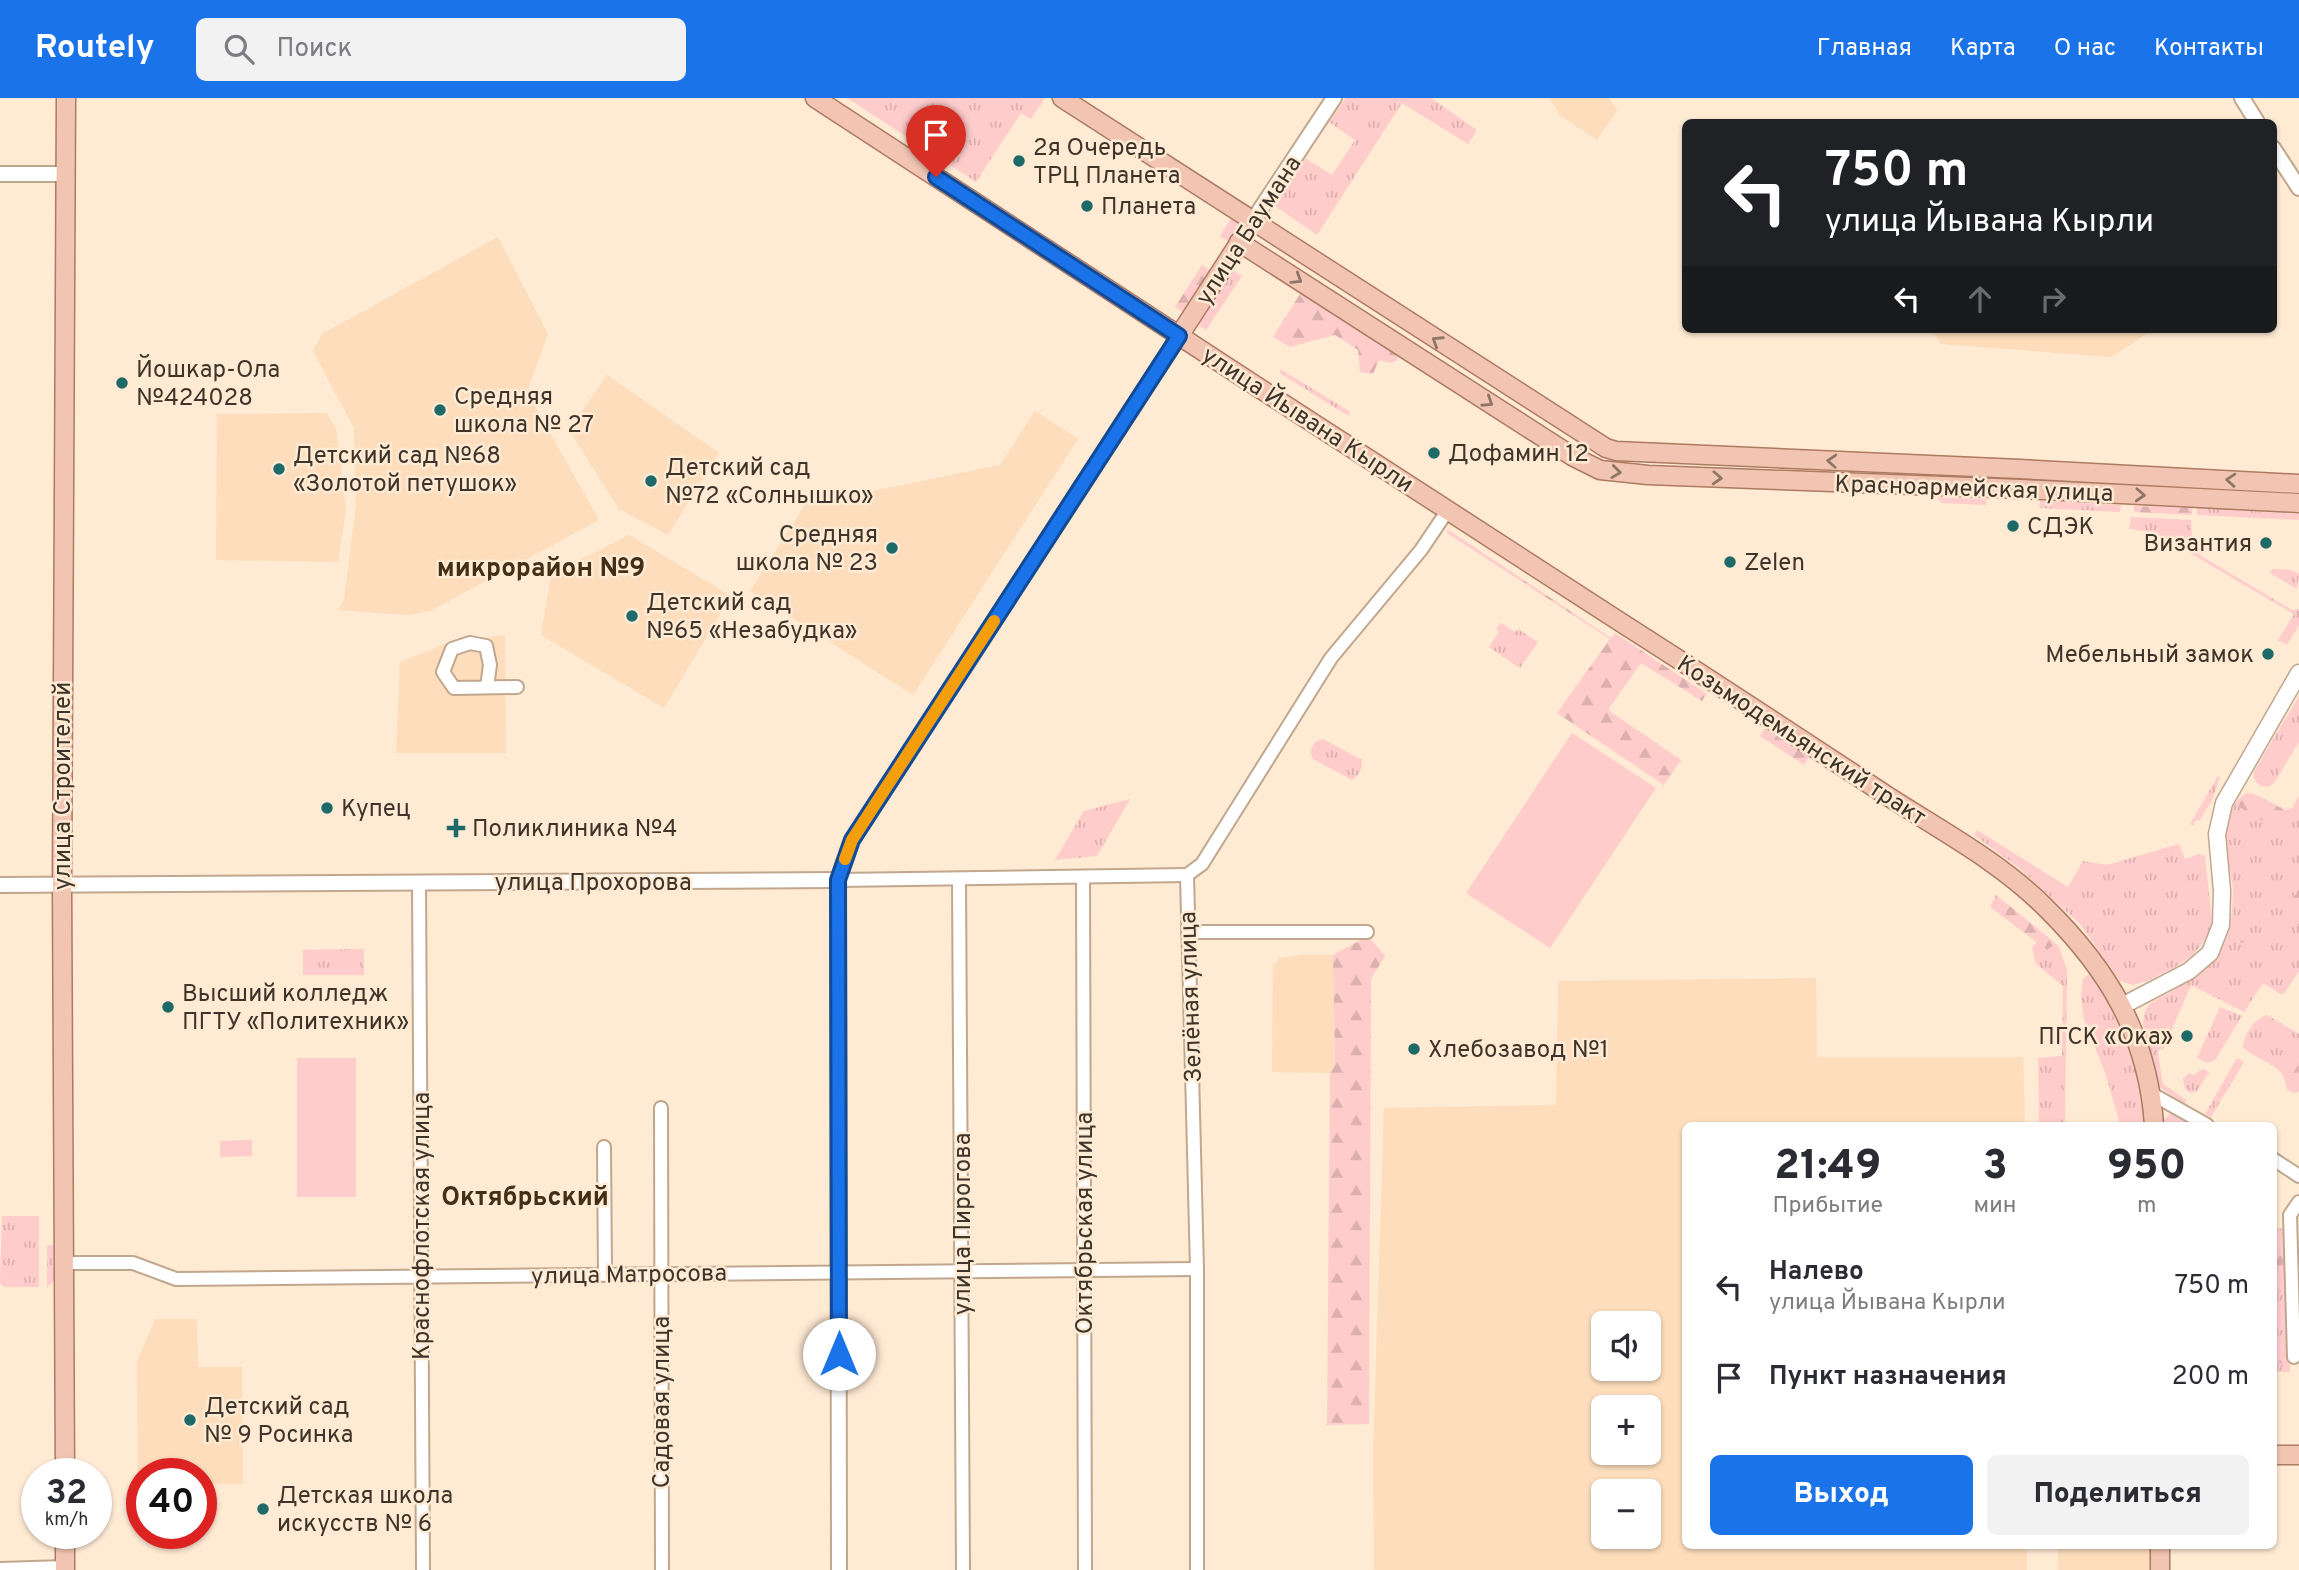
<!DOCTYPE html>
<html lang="ru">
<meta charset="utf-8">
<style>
body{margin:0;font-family:Overpass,sans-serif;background:#f2f2f3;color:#2b2b33;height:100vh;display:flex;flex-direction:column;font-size:26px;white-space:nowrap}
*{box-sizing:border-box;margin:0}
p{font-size:23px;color:#7c7c81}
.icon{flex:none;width:38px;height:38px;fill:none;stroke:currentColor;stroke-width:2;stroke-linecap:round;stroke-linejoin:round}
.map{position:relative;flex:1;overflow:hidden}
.panel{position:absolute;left:1682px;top:1024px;width:595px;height:427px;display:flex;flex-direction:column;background:#fff;border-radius:10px;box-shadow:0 2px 5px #0004}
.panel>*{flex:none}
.hud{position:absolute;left:1682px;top:21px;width:595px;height:214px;border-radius:10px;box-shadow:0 2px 5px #0004;background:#202124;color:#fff;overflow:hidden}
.fabs{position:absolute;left:1591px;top:1213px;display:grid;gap:14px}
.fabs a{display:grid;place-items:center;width:70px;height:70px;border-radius:10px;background:#fff;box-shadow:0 2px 5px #0004;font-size:35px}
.speed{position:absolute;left:21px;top:1360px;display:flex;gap:14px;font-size:35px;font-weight:700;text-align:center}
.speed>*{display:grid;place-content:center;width:91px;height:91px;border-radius:50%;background:#fff;box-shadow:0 2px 5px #0004;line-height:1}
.speed small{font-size:18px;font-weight:400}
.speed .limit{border:10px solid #d22;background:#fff;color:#111}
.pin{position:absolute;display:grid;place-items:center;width:60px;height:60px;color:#fff;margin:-72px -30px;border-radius:50% 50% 50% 0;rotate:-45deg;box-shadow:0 0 7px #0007}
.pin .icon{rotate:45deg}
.me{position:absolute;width:77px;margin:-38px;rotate:0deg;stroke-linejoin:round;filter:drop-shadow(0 0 5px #0008)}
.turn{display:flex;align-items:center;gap:24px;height:147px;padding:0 28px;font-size:32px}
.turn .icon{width:91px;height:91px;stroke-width:2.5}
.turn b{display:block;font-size:49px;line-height:60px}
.lanes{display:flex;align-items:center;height:66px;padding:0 28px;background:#0003;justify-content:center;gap:35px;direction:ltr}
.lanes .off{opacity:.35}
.eta{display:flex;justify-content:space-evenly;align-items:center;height:119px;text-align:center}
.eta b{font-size:42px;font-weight:800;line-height:49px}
.action{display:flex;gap:14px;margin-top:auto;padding:14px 28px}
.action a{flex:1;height:80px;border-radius:10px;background:#1a73e8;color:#fff;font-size:28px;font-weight:800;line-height:80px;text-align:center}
.action a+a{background:#f2f2f3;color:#2b2b33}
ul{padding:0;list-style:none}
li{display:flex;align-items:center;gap:21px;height:91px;padding:0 28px}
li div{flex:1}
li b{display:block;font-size:26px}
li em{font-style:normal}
header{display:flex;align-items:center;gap:42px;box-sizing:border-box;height:98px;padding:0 35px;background:#1a73e8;color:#fff}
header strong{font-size:33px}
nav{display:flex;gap:38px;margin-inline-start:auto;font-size:24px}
.search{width:490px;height:63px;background:#f2f2f3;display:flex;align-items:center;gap:18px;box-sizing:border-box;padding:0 24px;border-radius:10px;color:#7c7c81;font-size:26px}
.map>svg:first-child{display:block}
.built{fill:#fdddbc;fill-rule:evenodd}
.grass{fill:url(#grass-tufts)}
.forest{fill:url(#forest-firs)}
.garden{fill:#fcc}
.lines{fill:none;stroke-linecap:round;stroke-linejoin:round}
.minor-casing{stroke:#c0a78d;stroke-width:16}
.tertiary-casing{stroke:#c0a78d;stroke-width:18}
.secondary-casing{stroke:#c0a78d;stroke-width:19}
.primary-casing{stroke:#ad7a62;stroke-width:21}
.minor{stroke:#fff;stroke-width:12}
.tertiary{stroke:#fff;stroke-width:14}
.secondary{stroke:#fff;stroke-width:16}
.primary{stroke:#f2c5b3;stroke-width:18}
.oneway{stroke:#8f7567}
.route-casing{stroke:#114b97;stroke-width:18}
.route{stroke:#1a73e8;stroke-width:12}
.slow{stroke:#f59e0b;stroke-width:12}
.poi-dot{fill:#1d6a68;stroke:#ffead4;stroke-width:2.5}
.labels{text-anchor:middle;stroke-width:5;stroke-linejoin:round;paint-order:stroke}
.poi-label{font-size:24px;fill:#3e3429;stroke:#ffead4;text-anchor:start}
.street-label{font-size:24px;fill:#3e3429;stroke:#ffead4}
.neighbourhood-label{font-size:26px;font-weight:bold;fill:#432f18;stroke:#ffead4}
</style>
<header>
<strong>Routely</strong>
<div class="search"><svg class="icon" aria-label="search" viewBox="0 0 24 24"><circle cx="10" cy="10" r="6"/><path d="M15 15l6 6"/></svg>Поиск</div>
<nav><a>Главная</a><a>Карта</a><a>О нас</a><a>Контакты</a></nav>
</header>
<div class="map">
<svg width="2299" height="1472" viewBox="0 0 2299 1472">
<defs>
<pattern id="grass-tufts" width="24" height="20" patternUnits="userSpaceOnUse" patternTransform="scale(1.75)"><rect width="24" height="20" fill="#fcc"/><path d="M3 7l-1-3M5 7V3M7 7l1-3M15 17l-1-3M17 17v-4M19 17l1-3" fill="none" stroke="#dcb0af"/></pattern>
<pattern id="forest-firs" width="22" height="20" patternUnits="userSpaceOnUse" patternTransform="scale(1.75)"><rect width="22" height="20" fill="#fcc"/><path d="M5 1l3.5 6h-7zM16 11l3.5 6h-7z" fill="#dcb0af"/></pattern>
</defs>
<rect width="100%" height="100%" fill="#ffead4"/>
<g class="built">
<polygon points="1549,0 1609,0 1617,12 1597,42 1561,18"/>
<polygon points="498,139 548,236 527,294 599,422 430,513 407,517 338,512 344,502 356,407 354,330 313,253 322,236"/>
<polygon points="1932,231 2154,231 2111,259 1941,246"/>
<polygon points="607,277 719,355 668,437 619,411 569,332"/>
<polygon points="1035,313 1078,341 913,597 750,493 805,407 1000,367"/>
<polygon points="326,315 336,330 346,411 338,464 216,462 217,316"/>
<polygon points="629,437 731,498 664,610 541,537 551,477"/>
<polygon points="505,537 506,655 396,655 400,564 445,546"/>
<polygon points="1302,857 1333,857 1335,967 1330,975 1272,974 1273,868 1280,860"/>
<path d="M1816,880l1,79h206l2,68h-340v420h342v25h-653l-1,-115 11,-347 172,-3 2,-124zM1603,1225h45v45h-45zM1603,1309h45v45h-45zM1603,1393h45v45h-45z"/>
<polygon points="155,1221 197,1221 198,1269 242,1269 243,1386 201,1386 201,1376 142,1376 142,1386 138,1386 137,1263"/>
<rect x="2058" y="1447" width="93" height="25"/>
</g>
<g class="grass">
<polygon points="847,0 1045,0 1031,21 1021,15 976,84"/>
<polygon points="1346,0 1431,0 1477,32 1468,46 1402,5 1317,137 1274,107 1305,60 1332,77 1355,42 1329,24"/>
<polygon points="1232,119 1238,126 1228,143 1220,138"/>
<polygon points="1232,172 1242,178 1206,232 1197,226"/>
<polygon points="1280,271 1349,313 1350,316 1347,317 1281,276"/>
<polygon points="1937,399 1986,401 1986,407 1942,405"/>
<polygon points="2040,403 2121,407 2120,414 2039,410"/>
<polygon points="2197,410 2299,416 2299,422 2197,417"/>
<polygon points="2131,419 2191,422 2192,438 2202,444 2196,455 2292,512 2299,511 2299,527 2287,547 2278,542 2294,516 2154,434 2129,431"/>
<polygon points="2272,471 2292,472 2299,476 2297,491 2270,475"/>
<polygon points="1501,525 1515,534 1518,531 1538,544 1520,570 1489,549 1499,534 1496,531"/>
<polygon points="2299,598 2299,644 2274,685 2268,689 2260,688 2254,681 2254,673"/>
<path d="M1323,641l39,21c0,10 -3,15 -10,20l-39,-21 -3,-7 5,-10z"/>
<polygon points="2218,678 2220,679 2213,700 2200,722 2195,723 2193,727 2190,726"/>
<path d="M2251,695l35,17 6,-2 7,-12v175l-16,24 -20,-12 -19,29 -53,-27 -28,65 -3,-1 -2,4 5,31 22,15 1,3 -3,1 -25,-17 -15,-60c0,-7 1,-14 5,-20 6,-6 16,-10 23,-14 26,-16 52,-34 59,-66 2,-11 3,-26 3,-37 -1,-15 -7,-29 -8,-43 0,-17 5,-51 26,-53z"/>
<polygon points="1130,701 1097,758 1055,762 1084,713"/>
<polygon points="1977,732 2068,789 2083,763 2107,767 2179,746 2185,761 2199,756 2205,758 2213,833 2193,857 2175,869 2149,882 2133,887 2120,883 2081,827 2019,770 1974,737"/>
<polygon points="2043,835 2059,849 2067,872 2065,1027 2039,1027 2038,960 2062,958 2063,888 2036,866 2032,850"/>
<polygon points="364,851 364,877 303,877 303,852"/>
<polygon points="2090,875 2094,876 2118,915 2140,977 2148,1027 2120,1027 2106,977 2084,921 2081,899 2083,881"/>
<polygon points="2220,909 2242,918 2215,962 2208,965 2197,960"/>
<path d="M2267,917l32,19v57l-2,2c-15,-2 -9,-11 -16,-20 -9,-12 -28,-15 -38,-26 1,-13 11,-28 24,-32z"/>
<polygon points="2237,960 2244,964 2211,1019 2205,1016"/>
<polygon points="2203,971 2209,974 2197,993 2191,995 2185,991 2183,981 2189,975 2194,977"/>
<polygon points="2173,1014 2198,1027 2164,1027 2164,1021"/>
<polygon points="2,1118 39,1118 39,1189 4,1189 0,1185"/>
<polygon points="2288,1130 2290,1274 2273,1274 2273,1131"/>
<polygon points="47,1147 57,1147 57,1180 47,1189"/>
</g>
<g class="forest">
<polygon points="1202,167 1210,172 1183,214 1175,209"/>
<polygon points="1310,195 1395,250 1399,258 1396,263 1390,265 1379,262 1373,276 1360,274 1358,252 1335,237 1290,249 1273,239 1300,196"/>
<polygon points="2134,408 2192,410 2192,417 2134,414"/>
<polygon points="1447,431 1611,540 1615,535 1707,596 1702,603 1641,565 1608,612 1681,662 1664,687 1557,615 1610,541 1447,435"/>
<polygon points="2299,625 2299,639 2286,660 2281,661 2281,656"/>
<polygon points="1766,628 1810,657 1804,667 1760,638"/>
<path d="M2246,695l13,3 25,14 1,5c-3,3 -4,7 -8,9 -7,4 -30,-13 -38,-17l1,-5z"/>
<polygon points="2299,793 2299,827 2295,830 2289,824 2294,818 2290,820 2287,817 2290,803"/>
<polygon points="1996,797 2054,844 2054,847 2047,852 1990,809"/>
<polygon points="2237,827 2248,827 2249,836 2244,845 2237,844 2233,838"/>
<polygon points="1368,838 1385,858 1371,881 1369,1326 1327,1327 1330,975 1335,967 1333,857"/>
<polygon points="2288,958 2299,962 2295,981 2288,982 2281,973 2283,961"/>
<polygon points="2276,1156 2287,1159 2287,1171 2283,1175 2273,1174 2273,1158"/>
<polygon points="2279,1176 2285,1177 2288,1188 2278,1195 2274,1194 2273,1181"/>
<polygon points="2284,1202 2288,1206 2286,1220 2279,1225 2274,1222 2275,1203"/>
<polygon points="2277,1237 2287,1239 2286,1251 2288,1256 2284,1267 2275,1262 2273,1254 2278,1250 2278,1247 2274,1245"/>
</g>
<g class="garden">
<polygon points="1572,635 1656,690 1550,850 1466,795"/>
<rect x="297" y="960" width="59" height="139"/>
<polygon points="252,1042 252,1058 220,1059 220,1043"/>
</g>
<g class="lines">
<defs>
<g id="minor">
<polyline points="487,589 490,567 486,548 470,545 452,551 443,574 454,590 517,589"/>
<polyline points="1187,777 1197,1171 1197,1472"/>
<polyline points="1187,777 1202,766 1331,560 1421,452 1448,412"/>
<polyline points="1083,779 1085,1472"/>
<polyline points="959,781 963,1472"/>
<polyline points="838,782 1187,777"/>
<polyline points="419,785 423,1472"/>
<polyline points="1188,834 1367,834"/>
<polyline points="2152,996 2207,1027"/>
<polyline points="661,1010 662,1472"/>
<polyline points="604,1049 605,1176"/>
<polyline points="2273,1061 2299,1078"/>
<polyline points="64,1165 133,1165 176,1181 1197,1171"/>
<polyline points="2294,1259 2290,1117 2299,1104"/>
<polyline points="0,1471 65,1469"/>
</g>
<g id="tertiary">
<polyline points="2242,0 2257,24"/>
<polyline points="2273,50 2299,90"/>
<polyline points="0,76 65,76"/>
<polyline points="1252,124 1334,0"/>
<polyline points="0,787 838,782"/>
<polyline points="839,1472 838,782 852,742 1179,238"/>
</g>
<polyline id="secondary" points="2122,908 2189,873 2210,855 2221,827 2222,793 2217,736 2224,705 2299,575"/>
<g id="primary">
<path d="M815,0c271,177 541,354 813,529 88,56 174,113 261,170 53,34 111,65 156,110 63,62 103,128 109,218"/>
<polyline points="1062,0 1606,350 1616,353 2020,371 2299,386"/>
<polyline points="1239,144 1572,358 1600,372 1648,377 2021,391 2299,405"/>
<polyline points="1179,238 1245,136"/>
<polyline points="2273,1357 2299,1357"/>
<polyline points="65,1376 62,787 66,0"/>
<polyline points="65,1435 65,1472"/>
<polyline points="2160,1472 2160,1447"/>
</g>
</defs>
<use href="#minor" class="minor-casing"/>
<use href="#tertiary" class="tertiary-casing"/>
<use href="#secondary" class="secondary-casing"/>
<use href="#primary" class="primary-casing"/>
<use href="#minor" class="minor"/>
<use href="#tertiary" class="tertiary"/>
<use href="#secondary" class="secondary"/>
<use href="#primary" class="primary"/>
</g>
<defs><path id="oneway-chevron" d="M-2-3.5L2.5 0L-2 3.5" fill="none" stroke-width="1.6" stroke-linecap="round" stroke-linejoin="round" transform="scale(1.75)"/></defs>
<g class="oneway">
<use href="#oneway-chevron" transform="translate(1297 181) rotate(32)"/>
<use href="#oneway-chevron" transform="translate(1437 243) rotate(-147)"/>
<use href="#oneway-chevron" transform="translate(1488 304) rotate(33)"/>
<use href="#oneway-chevron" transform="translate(1832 363) rotate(-177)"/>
<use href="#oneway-chevron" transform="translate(1616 374) rotate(7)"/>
<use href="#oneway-chevron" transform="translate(1717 380) rotate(3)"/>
<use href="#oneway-chevron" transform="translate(2231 382) rotate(-176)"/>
<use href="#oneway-chevron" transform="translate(2140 397) rotate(3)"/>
</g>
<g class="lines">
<defs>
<polyline id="route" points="839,1256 838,782 852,742 1179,238 936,79"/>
</defs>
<use href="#route" class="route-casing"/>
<use href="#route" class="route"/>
<polyline class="slow" points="845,761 852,742 994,523"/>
</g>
<g class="poi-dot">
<circle cx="1019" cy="63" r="7"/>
<circle cx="1087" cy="108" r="7"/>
<circle cx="122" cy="285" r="7"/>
<circle cx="440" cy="312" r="7"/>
<circle cx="1434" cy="355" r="7"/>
<circle cx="279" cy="371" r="7"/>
<circle cx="651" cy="383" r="7"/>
<circle cx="2013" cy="428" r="7"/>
<circle cx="2266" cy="445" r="7"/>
<circle cx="892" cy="450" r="7"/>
<circle cx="1730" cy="464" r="7"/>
<circle cx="632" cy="518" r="7"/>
<circle cx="2268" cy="556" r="7"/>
<circle cx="327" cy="710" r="7"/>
<path d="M452.5 719.5h7v7h7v7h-7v7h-7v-7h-7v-7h7z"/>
<circle cx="168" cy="909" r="7"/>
<circle cx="2187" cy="938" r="7"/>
<circle cx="1414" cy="951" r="7"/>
<circle cx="190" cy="1322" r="7"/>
<circle cx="263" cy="1411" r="7"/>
</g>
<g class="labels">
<g class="poi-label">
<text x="1033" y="57">2я Очередь<tspan x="1033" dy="28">ТРЦ Планета</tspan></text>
<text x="1101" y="116">Планета</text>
<text x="136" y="279">Йошкар-Ола<tspan x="136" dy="28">№424028</tspan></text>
<text x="454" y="306">Средняя<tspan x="454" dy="28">школа № 27</tspan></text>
<text x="1448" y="363">Дофамин 12</text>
<text x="293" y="365">Детский сад №68<tspan x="293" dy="28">«Золотой петушок»</tspan></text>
<text x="665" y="377">Детский сад<tspan x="665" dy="28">№72 «Солнышко»</tspan></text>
<text x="2027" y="436">СДЭК</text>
<text x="878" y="444" text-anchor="end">Средняя<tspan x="878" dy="28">школа № 23</tspan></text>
<text x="2252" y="453" text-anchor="end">Византия</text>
<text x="1744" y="472">Zelen</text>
<text x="646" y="512">Детский сад<tspan x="646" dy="28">№65 «Незабудка»</tspan></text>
<text x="2254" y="564" text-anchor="end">Мебельный замок</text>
<text x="341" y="718">Купец</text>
<text x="472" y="738">Поликлиника №4</text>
<text x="182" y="903">Высший колледж<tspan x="182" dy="28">ПГТУ «Политехник»</tspan></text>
<text x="2173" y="946" text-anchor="end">ПГСК «Ока»</text>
<text x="1428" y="959">Хлебозавод №1</text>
<text x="204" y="1316">Детский сад<tspan x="204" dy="28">№ 9 Росинка</tspan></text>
<text x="277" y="1405">Детская школа<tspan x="277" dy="28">искусств № 6</tspan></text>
</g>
<g class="street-label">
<text transform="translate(1248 132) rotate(-57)" y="8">улица Баумана</text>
<text transform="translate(1308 321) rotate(33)" y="8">улица Йывана Кырли</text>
<text transform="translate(1974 390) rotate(2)" y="8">Красноармейская улица</text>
<text transform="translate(1802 642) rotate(33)" y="8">Козьмодемьянский тракт</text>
<text transform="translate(62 688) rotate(-90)" y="8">улица Строителей</text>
<text x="593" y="792">улица Прохорова</text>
<text transform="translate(1190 899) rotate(-92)" y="8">Зелёная улица</text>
<text transform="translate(1084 1125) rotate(-90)" y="8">Октябрьская улица</text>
<text transform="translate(962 1126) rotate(-90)" y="8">улица Пирогова</text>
<text transform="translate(421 1128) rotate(-90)" y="8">Краснофлотская улица</text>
<text transform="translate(629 1176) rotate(-1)" y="8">улица Матросова</text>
<text transform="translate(661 1304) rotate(-90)" y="8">Садовая улица</text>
</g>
<g class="neighbourhood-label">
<text x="541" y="478">микрорайон №9</text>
<text x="525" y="1107">Октябрьский</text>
</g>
</g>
</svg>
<div class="fabs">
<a><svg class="icon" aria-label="sound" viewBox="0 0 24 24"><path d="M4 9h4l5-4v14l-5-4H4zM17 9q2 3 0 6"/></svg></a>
<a>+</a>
<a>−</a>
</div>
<div class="speed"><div>32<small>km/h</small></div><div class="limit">40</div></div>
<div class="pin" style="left:936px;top:79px;background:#d93025"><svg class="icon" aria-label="arrive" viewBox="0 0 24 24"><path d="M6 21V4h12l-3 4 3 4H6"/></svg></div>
<svg class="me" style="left:839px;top:1256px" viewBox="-20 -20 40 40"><circle r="19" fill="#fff"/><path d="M0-13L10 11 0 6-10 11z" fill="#1a73e8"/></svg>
<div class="hud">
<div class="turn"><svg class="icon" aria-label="left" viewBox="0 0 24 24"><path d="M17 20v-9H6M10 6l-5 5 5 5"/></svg><div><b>750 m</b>улица Йывана Кырли</div></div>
<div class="lanes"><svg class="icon" aria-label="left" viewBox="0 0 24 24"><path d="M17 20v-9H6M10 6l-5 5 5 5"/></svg><svg class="icon off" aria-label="ahead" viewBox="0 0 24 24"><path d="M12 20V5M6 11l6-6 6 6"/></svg><svg class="icon off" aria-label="right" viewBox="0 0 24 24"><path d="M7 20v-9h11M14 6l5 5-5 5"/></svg></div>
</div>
<section class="panel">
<div class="eta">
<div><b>21:49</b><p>Прибытие</p></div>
<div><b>3</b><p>мин</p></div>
<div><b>950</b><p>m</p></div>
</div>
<ul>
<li><svg class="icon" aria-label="left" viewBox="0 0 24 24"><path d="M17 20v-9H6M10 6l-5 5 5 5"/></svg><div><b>Налево</b><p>улица Йывана Кырли</p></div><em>750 m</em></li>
<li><svg class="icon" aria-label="arrive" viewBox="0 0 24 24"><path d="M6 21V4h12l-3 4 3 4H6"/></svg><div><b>Пункт назначения</b></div><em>200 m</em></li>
</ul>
<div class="action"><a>Выход</a><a>Поделиться</a></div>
</section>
</div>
